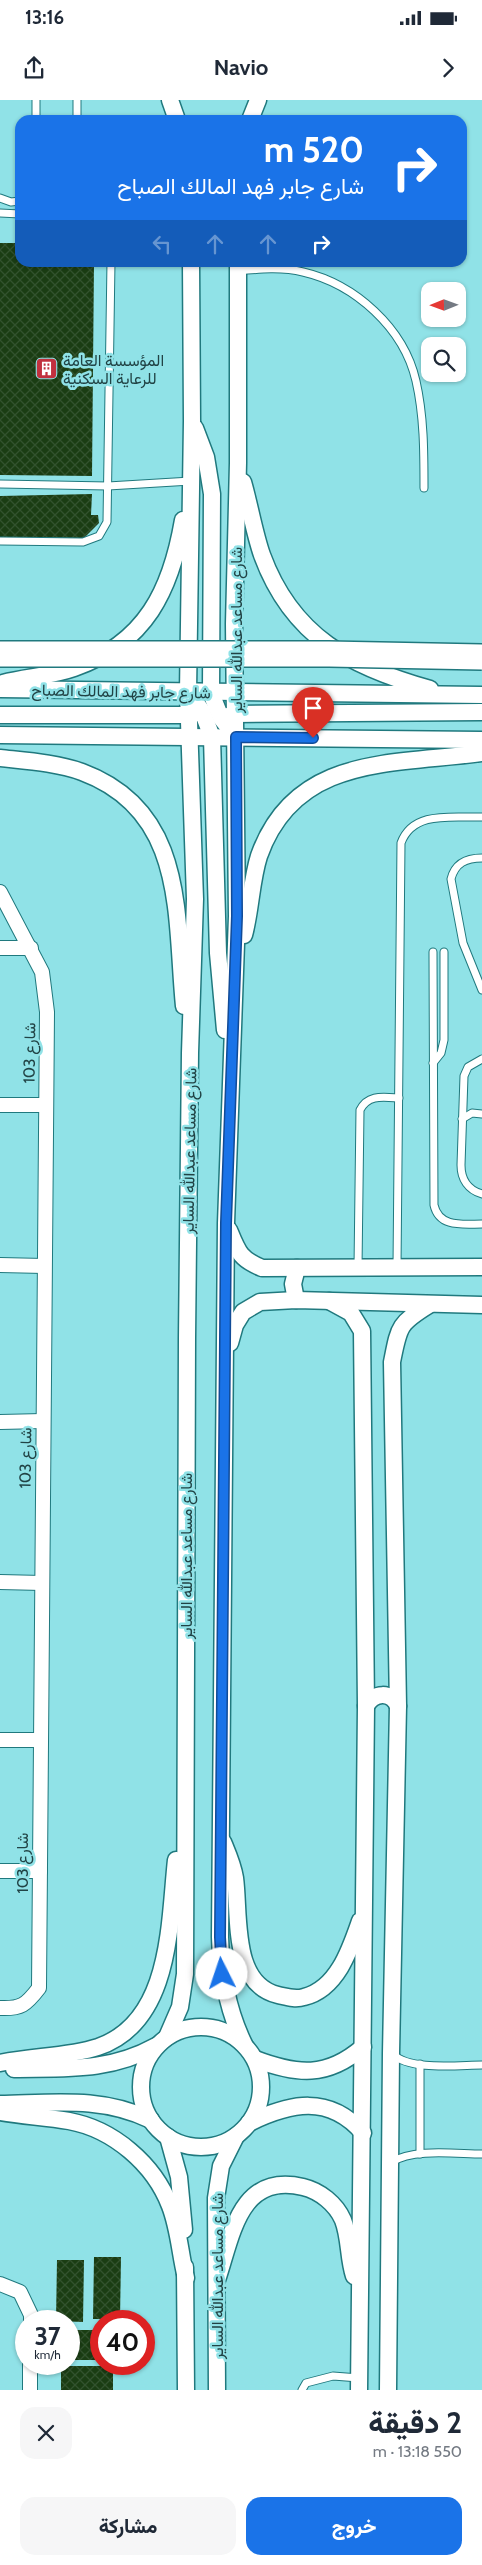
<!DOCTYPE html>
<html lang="ar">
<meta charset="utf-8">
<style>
body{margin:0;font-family:Cabin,Vazirmatn,sans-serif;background:#f6f6f7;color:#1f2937;direction:rtl;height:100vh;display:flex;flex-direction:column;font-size:19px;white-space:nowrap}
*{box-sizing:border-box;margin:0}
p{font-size:16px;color:#747a83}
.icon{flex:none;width:28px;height:28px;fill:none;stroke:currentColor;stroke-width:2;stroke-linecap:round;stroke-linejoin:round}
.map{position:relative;height:2290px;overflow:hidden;direction:ltr}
.panel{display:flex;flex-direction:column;background:#fff;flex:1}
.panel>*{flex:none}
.hud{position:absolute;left:15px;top:15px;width:452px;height:152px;border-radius:15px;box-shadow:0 1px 4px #0004;direction:rtl;background:#1a73e8;color:#fff;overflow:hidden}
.needle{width:32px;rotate:269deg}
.buttons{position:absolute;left:421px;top:182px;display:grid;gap:10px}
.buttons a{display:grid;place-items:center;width:45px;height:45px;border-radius:10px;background:#fff;box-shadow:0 1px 4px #0004;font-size:25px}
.speed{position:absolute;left:15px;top:2210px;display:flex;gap:10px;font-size:25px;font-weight:700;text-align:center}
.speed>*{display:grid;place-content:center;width:65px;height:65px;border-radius:50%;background:#fff;box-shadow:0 1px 4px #0004;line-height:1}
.speed small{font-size:12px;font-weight:400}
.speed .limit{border:8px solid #d22;background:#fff;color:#111}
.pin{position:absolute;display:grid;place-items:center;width:42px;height:42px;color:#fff;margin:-51px -21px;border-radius:50% 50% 50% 0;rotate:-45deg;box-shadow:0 0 5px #0007}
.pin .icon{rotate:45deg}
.me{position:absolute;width:55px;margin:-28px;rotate:356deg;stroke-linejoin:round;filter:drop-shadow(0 0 4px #0008)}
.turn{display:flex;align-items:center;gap:18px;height:105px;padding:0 20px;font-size:22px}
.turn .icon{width:65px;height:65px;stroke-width:2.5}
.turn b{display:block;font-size:35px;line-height:42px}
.lanes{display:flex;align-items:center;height:48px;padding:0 20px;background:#0003;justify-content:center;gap:25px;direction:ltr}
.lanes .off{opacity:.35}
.round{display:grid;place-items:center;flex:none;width:52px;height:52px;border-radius:15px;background:#f6f6f7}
.headline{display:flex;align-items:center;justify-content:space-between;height:85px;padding:0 20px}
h1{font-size:30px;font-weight:800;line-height:38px}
.primary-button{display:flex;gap:10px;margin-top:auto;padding:10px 20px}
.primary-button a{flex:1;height:58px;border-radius:15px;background:#1a73e8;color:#fff;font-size:20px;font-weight:800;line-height:58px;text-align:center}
.primary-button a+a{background:#f6f6f7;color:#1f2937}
.status{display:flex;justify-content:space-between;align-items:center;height:35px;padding:0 25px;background:#fff;direction:ltr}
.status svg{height:14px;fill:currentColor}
header{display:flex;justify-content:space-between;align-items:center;height:65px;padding:0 20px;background:#fff;font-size:22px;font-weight:800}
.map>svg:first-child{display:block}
.building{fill:url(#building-cross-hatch)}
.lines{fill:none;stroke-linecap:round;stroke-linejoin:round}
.service-casing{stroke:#20797e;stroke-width:9}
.minor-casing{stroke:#20797e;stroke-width:16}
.tertiary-casing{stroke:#20797e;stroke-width:19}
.service{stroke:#fff;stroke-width:7}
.minor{stroke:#fff;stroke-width:14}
.tertiary{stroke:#fff;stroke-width:16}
.motorway-bridge-casing{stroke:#20797e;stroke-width:28;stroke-linecap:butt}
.motorway-bridge{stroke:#fff;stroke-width:25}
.route-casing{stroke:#114b97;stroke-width:12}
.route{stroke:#1a73e8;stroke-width:9}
.labels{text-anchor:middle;stroke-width:5;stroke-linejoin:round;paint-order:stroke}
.poi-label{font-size:16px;fill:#214345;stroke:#90e2e7;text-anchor:start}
.street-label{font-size:16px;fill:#214345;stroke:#90e2e7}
</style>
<div class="status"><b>13:16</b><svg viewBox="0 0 49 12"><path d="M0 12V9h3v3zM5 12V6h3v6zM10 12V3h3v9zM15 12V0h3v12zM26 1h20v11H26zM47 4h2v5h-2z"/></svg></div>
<header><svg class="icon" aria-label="forward" viewBox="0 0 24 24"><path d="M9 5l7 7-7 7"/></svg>Navio<svg class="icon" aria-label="share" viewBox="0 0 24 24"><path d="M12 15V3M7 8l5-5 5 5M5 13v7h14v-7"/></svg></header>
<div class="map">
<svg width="482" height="2290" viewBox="0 0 482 2290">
<defs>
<pattern id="building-cross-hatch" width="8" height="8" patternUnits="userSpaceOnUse" patternTransform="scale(1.25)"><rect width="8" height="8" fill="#1a3d13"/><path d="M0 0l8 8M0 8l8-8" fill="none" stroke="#32522e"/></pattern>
</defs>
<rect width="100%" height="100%" fill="#90e2e7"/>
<g class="building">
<polygon points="0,143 20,143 20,162 94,162 92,376 0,375"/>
<polygon points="92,394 91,415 98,415 99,423 84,438 0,437 0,396"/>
<polygon points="94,2157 121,2157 120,2219 93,2219"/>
<polygon points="57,2160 84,2160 83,2222 56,2221"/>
<rect x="69" y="2230" width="32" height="30"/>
<rect x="61" y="2266" width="52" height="24"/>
</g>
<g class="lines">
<defs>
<g id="service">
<polyline points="77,0 77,20"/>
<polyline points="36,20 36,0"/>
<polyline points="0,98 11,102 20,101"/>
<polyline points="0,113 20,114"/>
<path d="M238,171c22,-2 44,-4 65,1 52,12 101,56 113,109 8,35 8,71 8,107"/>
<polyline points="0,384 108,386 191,381"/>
<polyline points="0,441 83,442 99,436 107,422 111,162"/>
<path d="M482,758c-16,0 -27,5 -31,21l12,64 19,47"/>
<path d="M433,852l1,253c5,23 29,19 48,19"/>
<path d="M482,959l-14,8 -4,9 -3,89c0,14 7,25 21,29"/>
<polyline points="433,963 441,953 444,940 444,852"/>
<polyline points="462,1019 472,1013 482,1014"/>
<path d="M358,1167l2,-157c8,-16 23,-13 39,-12"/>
<path d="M397,1167l4,-424c12,-33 52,-25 81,-26"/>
<path d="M393,1954c16,17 66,11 89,11"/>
<polyline points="420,2054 420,1964"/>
<path d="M392,2062c21,-14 65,-8 90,-8"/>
<polyline points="302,2290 306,2283 333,2276 359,2278"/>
</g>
<g id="minor">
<path d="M0,792l42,80 5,40 -8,976c-13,17 -18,21 -39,20"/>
<polyline points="0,848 31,848"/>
<polyline points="0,1005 45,1005"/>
<polyline points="0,1165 44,1166"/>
<polyline points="0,1322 43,1321"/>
<polyline points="0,1482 42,1483"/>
<polyline points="0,1640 39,1640"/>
<polyline points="0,1771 40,1771"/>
<polyline points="0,2184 20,2192 31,2215 31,2221"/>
<polyline points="30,2290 30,2264"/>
</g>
<g id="tertiary">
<polyline points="170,0 177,20"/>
<polyline points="250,20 258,0"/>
<path d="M238,162v201l-4,161 3,292 -11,307 -6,714c1,38 7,72 24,107"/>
<polyline points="195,328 206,357 212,394 211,593 221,618 236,637"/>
<path d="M243,382c7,24 11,50 19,73 30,82 89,112 168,134"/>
<path d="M3,583c23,-6 49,-7 71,-15 72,-25 97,-78 109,-148"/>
<polyline points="0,589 482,595"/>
<polyline points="188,592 202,611 212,637 218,853 225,930"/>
<polyline points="0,615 189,615 200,612"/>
<polyline points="225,617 235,614 482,612"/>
<polyline points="0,635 482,640"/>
<path d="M0,658c27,3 57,5 82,14 105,39 93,144 102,234"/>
<path d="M244,835c7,-26 7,-54 15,-79 36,-102 135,-91 223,-103"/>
<path d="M229,1130c9,22 11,29 33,38l220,-1"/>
<polyline points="296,1200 293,1184 297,1168"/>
<polyline points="329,1201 351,1213 362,1231 366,1606 359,2290"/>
<polyline points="230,1243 235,1225 243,1212 260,1202 296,1200 482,1205"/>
<path d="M366,1606c8,-14 25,-15 32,0"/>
<path d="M223,1742c5,12 10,23 12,36 5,37 -4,106 43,117 9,2 17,5 26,2 33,-8 46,-47 56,-76"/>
<circle cx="201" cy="1987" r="60"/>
<polyline points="167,1937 180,1907 185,1874 187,1238 190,953 195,799 188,592 192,321 191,162"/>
<path d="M255,1959c42,16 72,19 108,-12"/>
<path d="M0,1963c32,-7 67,-6 98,-16 74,-25 71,-124 78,-187"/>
<path d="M14,1969c52,-1 95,3 142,-23"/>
<path d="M0,2004c53,-1 102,-8 151,16"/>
<path d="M0,2012c23,4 46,5 69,9 44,8 85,43 101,85 9,23 10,48 16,72"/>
<path d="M249,2023c41,-20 80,-29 114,10"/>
<polyline points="168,2037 179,2077 184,2130"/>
<polyline points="185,2167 186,2290"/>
<path d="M217,2180c15,-44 22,-108 86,-93 17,4 33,17 40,33 7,18 5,38 11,56"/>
<polyline points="217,2290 216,2098 221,2066 236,2036"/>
<path d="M388,2290l3,-337 7,-347 -6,-344c7,-35 6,-38 37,-57"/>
</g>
</defs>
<use href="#service" class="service-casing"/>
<use href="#minor" class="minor-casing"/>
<use href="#tertiary" class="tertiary-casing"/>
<use href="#service" class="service"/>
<use href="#minor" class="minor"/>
<use href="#tertiary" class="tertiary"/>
<defs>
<polyline id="motorway-bridge" points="0,554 329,554 482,557"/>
</defs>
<use href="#motorway-bridge" class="motorway-bridge-casing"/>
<use href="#motorway-bridge" class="motorway-bridge"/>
</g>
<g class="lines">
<defs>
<polyline id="route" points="222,1874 220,1837 226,1123 237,816 236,637 313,638"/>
</defs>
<use href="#route" class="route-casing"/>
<use href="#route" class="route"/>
</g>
<defs>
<symbol id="building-square" viewBox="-11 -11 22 22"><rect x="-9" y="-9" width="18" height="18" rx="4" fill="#c1313f" stroke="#90e2e7"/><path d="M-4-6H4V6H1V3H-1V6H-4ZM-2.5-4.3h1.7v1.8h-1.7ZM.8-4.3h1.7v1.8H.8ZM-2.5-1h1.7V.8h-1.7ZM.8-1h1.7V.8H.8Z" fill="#fff"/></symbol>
</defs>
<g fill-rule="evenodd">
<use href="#building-square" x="34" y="256" width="25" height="25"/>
</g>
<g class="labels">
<g class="poi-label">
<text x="63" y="266">المؤسسة العامة<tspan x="63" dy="18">للرعاية السكنية</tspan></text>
</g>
<g class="street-label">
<text transform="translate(236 530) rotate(-90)" y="6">شارع مساعد عبدالله الساير</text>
<text transform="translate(121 591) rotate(1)" y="6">شارع جابر فهد المالك الصباح</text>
<text transform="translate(29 953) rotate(-89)" y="6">شارع 103</text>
<text transform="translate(189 1051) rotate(-89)" y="6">شارع مساعد عبدالله الساير</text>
<text transform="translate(25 1358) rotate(-89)" y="6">شارع 103</text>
<text transform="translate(186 1456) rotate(-90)" y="6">شارع مساعد عبدالله الساير</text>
<text transform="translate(22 1763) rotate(-90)" y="6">شارع 103</text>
<text transform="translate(217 2176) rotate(-90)" y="6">شارع مساعد عبدالله الساير</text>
</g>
</g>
</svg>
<div class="buttons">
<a><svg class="needle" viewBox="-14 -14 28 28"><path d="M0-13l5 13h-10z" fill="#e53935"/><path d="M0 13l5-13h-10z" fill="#747a83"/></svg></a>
<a><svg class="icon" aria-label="search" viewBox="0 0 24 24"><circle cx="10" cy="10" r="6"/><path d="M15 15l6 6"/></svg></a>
</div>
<div class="speed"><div>37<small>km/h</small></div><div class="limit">40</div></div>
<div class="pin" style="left:313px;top:638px;background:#d93025"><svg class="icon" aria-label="arrive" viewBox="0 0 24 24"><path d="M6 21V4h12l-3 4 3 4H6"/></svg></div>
<svg class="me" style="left:222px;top:1874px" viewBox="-20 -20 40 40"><circle r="19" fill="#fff"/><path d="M0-13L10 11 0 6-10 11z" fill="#1a73e8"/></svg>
<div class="hud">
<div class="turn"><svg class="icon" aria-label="right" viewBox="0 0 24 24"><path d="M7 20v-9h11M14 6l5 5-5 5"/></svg><div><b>520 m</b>شارع جابر فهد المالك الصباح</div></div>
<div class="lanes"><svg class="icon off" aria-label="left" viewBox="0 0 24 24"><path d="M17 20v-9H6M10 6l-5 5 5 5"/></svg><svg class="icon off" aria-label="ahead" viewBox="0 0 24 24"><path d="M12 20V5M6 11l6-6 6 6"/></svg><svg class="icon off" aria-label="ahead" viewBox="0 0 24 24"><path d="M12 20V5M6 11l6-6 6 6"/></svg><svg class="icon" aria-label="right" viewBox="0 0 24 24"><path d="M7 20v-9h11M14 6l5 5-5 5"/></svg></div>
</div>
</div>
<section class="panel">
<div class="headline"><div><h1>2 دقيقة</h1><p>550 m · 13:18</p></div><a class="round"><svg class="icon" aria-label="close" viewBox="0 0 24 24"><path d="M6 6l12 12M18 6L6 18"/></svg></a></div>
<div class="primary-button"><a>خروج</a><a>مشاركة</a></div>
</section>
